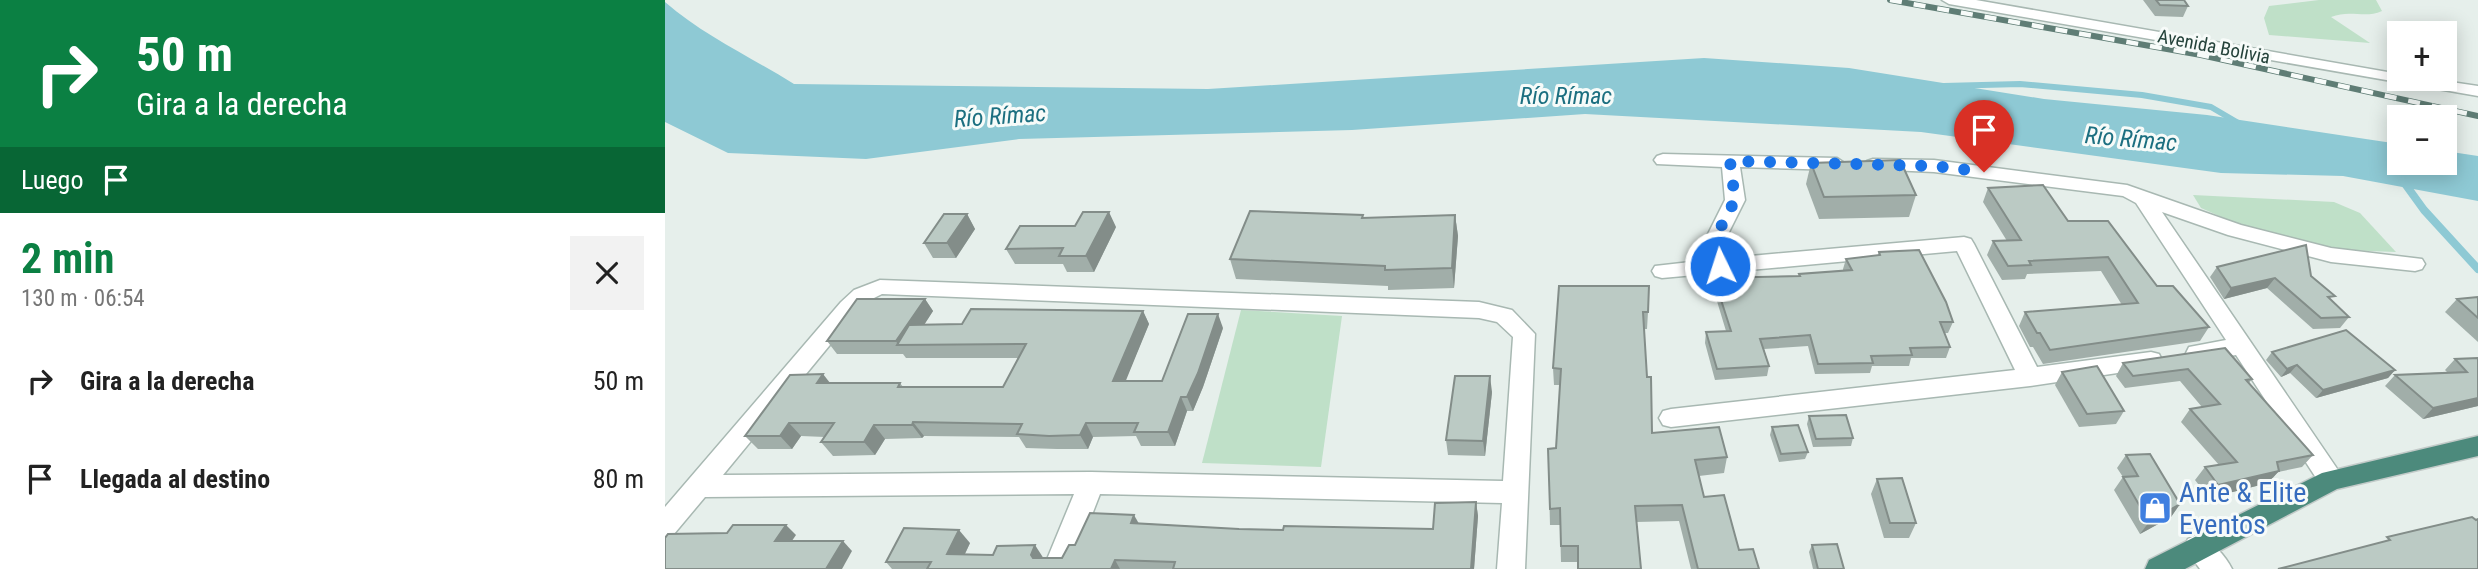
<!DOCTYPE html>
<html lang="es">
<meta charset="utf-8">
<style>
body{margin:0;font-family:"Roboto Condensed",sans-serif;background:#f2f2f2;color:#222;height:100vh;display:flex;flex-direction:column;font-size:26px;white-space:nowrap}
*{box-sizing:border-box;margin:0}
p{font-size:23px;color:#767676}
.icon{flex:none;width:38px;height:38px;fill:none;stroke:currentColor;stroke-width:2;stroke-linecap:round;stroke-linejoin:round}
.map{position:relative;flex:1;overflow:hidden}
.details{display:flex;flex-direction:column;background:#fff;width:665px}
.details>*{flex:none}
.hud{background:#0b8043;color:#fff;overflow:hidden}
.buttons{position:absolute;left:1722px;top:21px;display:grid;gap:14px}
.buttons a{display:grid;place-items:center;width:70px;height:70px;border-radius:0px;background:#fff;box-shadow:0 4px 18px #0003;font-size:35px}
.pin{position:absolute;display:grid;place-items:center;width:60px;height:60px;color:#fff;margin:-72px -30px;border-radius:50% 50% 50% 0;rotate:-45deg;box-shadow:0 0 7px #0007}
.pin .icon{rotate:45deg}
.me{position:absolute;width:77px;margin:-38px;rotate:356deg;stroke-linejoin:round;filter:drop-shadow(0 0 5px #0008)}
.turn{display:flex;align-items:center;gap:24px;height:147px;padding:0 21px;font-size:32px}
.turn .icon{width:91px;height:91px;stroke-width:2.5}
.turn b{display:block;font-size:49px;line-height:60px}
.then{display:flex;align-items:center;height:66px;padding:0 21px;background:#0003;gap:14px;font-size:26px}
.round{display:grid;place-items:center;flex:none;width:74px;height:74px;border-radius:0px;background:#f2f2f2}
.headline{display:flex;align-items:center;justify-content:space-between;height:119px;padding:0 21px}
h1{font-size:42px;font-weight:700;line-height:52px;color:#0b8043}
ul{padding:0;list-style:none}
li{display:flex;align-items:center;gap:21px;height:98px;padding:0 21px}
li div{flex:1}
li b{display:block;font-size:26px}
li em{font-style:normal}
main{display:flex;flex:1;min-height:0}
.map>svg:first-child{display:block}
.green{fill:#bfe0c8}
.water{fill:#8ec9d4}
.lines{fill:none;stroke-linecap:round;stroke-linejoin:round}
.stream-far1{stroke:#8ec9d4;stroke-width:6}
.stream{stroke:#8ec9d4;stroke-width:8}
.minor-casing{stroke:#a8b8b2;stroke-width:3}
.trunk-casing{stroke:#c2cac8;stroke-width:3}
.minor{fill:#fff;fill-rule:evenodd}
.trunk{fill:#4c8a7c;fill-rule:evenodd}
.rail-casing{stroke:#5f7d75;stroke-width:6}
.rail{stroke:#f7fbf9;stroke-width:4.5;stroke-dasharray:12;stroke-linecap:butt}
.wall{fill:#a1aea9}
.shaded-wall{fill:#838d89}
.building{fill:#bbcac4;stroke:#838d89;stroke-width:2}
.route{stroke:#1a73e8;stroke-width:12;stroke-dasharray:0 21.6}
.labels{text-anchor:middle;stroke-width:6;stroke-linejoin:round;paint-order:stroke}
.far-street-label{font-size:19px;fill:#24423a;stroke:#f7fbf9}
.water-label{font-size:24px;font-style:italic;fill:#1c6f80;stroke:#f7fbf9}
.near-shop-label{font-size:28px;fill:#366cbe;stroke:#f7fbf9;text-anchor:start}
</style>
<main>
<section class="details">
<div class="hud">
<div class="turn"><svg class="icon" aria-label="right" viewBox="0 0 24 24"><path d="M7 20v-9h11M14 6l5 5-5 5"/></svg><div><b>50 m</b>Gira a la derecha</div></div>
<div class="then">Luego<svg class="icon" aria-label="arrive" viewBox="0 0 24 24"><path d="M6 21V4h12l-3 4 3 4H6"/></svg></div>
</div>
<div class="headline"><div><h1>2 min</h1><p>130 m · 06:54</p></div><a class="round"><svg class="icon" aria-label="close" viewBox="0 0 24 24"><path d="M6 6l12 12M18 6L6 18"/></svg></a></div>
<ul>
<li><svg class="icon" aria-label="right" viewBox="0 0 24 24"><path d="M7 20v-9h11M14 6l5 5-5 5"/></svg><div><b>Gira a la derecha</b></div><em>50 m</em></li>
<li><svg class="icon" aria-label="arrive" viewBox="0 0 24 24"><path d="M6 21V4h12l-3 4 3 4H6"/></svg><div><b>Llegada al destino</b></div><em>80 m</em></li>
</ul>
</section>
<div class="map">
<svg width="1813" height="569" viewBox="0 0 1813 569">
<rect width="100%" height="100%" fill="#e6efeb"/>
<g class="green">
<path d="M1654,0h57l6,11c-18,8 -31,-2 -51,6l39,26 -101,-8 -5,-17 5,-12z"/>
<polygon points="1528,195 1669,202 1695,213 1731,252 1651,249 1591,232 1536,208"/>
<polygon points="576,310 677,316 656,467 537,463"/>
</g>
<path class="water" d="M0,2c39,34 86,55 129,82l414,5 496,-31 145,10 195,31 163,16 192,29v19h46v-12l33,5v45l-135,-25 -122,-3 -300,-41 -336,-18 -233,16 -333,9 -153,20 -138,-6 -63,-31z"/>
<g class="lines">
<polyline class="stream-far1" points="1279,86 1355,84 1477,95 1546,107 1575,124"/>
<polyline class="stream" points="1738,181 1759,210 1813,269"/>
<defs>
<g id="minor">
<polygon points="1277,0 1311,0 1734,74 1734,79 1766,79 1813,86 1813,96 1284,4"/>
<polygon points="998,154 1172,158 1181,164 1172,170 1075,167 1080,200 1060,240 1063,258 1299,237 1306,239 1309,244 1372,367 1486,352 1494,354 1497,360 1494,366 1486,368 1365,386 1006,427 998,425 994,418 998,411 1006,409 1350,370 1292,251 997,278 990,276 987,271 990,266 1043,260 1040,240 1060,200 1057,167 992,164 989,160 992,156"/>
<polygon points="1208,159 1269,160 1462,185 1576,225 1666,248 1757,259 1760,264 1757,269 1750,271 1666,262 1563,235 1497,212 1675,473 1679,480 1675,487 1666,491 1657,487 1571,355 1532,361 1524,359 1521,353 1524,347 1561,340 1471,203 1458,196 1269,172 1202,169 1199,165 1202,161"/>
<path d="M215,280l599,22 33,8 23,24 -10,235h-28l5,-66 -402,-9 -29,75h-28l31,-75 -369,3 -31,37 -9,3v-30l176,-205 13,-12zM217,294l597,24 18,4 16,15 -10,144 -412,-9 -368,3 134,-163 13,-12z"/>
<path d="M1532,535c15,6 28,20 35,34h-32l-16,-22 4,-8z"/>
</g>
<polygon id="trunk" points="1813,436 1813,456 1672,489 1520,569 1480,569 1484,560 1657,473"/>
</defs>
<use href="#minor" class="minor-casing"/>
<use href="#trunk" class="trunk-casing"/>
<use href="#minor" class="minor"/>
<use href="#trunk" class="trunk"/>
<defs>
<polyline id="rail" points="1225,0 1536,55 1813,116"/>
</defs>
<use href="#rail" class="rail-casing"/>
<use href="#rail" class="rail"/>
</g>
<g class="wall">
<polygon points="1478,0 1519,0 1523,6 1518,17 1490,16"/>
<polygon points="1146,163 1251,195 1244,217 1154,219 1141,184"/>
<polygon points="1323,188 1403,221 1492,286 1544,327 1535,341 1378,364 1368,347 1365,347 1354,326 1360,312 1457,305 1436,271 1362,274 1360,279 1337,280 1322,255 1328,241 1342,241 1318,202"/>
<polygon points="302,214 310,229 291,258 268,258 259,243"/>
<polygon points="698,215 698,218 790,215 793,236 789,288 723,290 723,286 571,279 565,259"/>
<polygon points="451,227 429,272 402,272 398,264 350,264 341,249"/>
<polygon points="1214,252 1288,322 1283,333 1280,333 1285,347 1281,358 1246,358 1244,366 1207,366 1205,373 1150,374 1143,346 1099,349 1104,366 1102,376 1050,380 1040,343 1041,332 1061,331 1048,288 1049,278 1134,276 1134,274 1178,271 1178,269 1181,259 1213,255"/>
<polygon points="1552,267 1646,276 1666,301 1684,317 1675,328 1648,329 1602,288 1559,299 1545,277"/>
<polygon points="894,286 983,312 982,329 979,329 982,377 987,433 1062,457 1059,473 1034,476 1039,497 1074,550 1094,569 1026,569 1014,521 971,522 913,562 896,562 895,525 885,525 883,449 891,448 895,385 889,385 888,368"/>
<polygon points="1813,297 1813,342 1780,312 1792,299"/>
<polygon points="260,299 268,311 259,325 297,324 478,311 484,324 460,381 497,381 558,328 538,387 528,411 522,411 510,446 476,446 471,436 428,437 423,449 392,449 361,448 354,437 259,436 257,438 220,439 210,455 168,456 156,442 160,437 136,436 127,449 93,449 80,436 165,383 235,383 238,387 338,387 353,358 241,358 238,354 172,354 162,341"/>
<polygon points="1560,348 1587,379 1584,383 1648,455 1637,467 1613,472 1603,483 1544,498 1530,480 1540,467 1554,465 1516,422 1525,409 1537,407 1515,381 1460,388 1451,376 1458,363"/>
<polygon points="1607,352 1730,370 1723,378 1651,398 1625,373 1616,377 1601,360"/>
<polygon points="1813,358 1813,406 1758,419 1720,386 1730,375 1782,372 1780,370 1790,359"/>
<polygon points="1397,372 1459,411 1451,424 1414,427 1390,385"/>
<polygon points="827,392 820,456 783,455 781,440"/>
<polygon points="1144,416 1188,438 1186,446 1148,447 1142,424"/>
<polygon points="1107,427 1143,452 1140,459 1114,462 1105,435"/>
<polygon points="1461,455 1515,504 1506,517 1475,534 1449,490 1458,477 1452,468"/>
<polygon points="1212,479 1251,523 1244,538 1219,538 1206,494"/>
<polygon points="811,502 813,516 809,569 227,569 221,562 305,543 300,554 397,558 410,545 474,523 574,529 768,529"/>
<polygon points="1147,545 1179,569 1148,569 1144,552"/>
</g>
<g class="shaded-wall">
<polygon points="444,212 451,227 429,272 421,256"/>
<polygon points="302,214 310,229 291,258 282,243"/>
<polygon points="790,215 793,236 789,288 787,268"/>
<polygon points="1610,278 1602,288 1559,299 1566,288"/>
<polygon points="260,299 268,311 246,345 233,345 231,341"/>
<polygon points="478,311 484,324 455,395 448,381"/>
<polygon points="553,314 558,328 538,387 528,411 522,397"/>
<polygon points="1632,365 1625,373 1616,377 1622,369"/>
<polygon points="1730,370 1723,378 1651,398 1658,390"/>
<polygon points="158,374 169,388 152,383"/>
<polygon points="825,376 827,392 820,456 818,441"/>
<polygon points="516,397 522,411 510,446 503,432"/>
<polygon points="1813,398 1813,406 1758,419 1768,408"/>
<polygon points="248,422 259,436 257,438 247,425"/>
<polygon points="124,423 136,436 127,449 115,436"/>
<polygon points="421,423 428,437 423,449 415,435"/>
<polygon points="209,425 220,439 210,455 199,442"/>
<polygon points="1614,471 1603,483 1544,498 1553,485"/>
<polygon points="811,502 813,516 809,569 806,569"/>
<polygon points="1515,504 1506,517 1475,534 1484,522"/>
<polygon points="469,515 477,529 466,523"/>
<polygon points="121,525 131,535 120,551 110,541"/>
<polygon points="294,530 305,543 293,568 282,554"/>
<polygon points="178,541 187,551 177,569 161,569"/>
<polygon points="370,545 379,559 376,568 366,555"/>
<polygon points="450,560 455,569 446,569"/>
</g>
<g class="building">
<polygon points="1491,0 1519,0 1523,6 1495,5"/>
<polygon points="1235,160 1251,195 1159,197 1146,163"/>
<polygon points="1378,185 1403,221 1443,221 1492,286 1508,286 1544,327 1385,350 1375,333 1372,333 1360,312 1473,303 1443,257 1364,261 1366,265 1343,266 1328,241 1356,240 1323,188"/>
<polygon points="585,211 698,215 697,218 790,215 787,268 720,270 720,266 565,259"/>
<polygon points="418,212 444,212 421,256 394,256 398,248 341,249 355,226 410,226"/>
<polygon points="279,214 302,214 282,243 259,243"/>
<polygon points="1641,245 1646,276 1670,296 1663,297 1684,317 1656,318 1610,278 1566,288 1552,267"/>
<polygon points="1254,250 1281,302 1288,322 1275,322 1285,347 1245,348 1247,355 1206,356 1208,363 1153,364 1145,335 1095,339 1104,366 1052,369 1041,332 1066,331 1049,278 1135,276 1134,274 1187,270 1181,259 1215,255 1214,252"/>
<polygon points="894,286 984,286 983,312 978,312 982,377 986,377 987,433 1054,427 1062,457 1030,460 1039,497 1059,495 1074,550 1088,549 1094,569 1033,569 1017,505 970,506 976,569 913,569 913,546 896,546 895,508 885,509 883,449 891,448 896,369 888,368"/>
<polygon points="1813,297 1813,318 1792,299"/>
<polygon points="192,299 260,299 231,341 162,341"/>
<polygon points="306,309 478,311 448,381 497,381 523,314 553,314 533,373 522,397 516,397 503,432 469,432 473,423 421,423 415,435 384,436 352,434 357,424 248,422 247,425 209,425 199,442 156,442 169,423 124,423 115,436 80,436 125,375 158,374 152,383 235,383 233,387 338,387 361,344 232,345 244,325 297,324"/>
<polygon points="1681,330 1730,370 1658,390 1632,365 1622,369 1607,352"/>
<polygon points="1560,348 1587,379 1581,380 1648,455 1612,462 1614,471 1553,485 1540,467 1572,462 1525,409 1555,404 1523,369 1468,376 1458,363"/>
<polygon points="1813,358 1813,398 1768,408 1730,375 1802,372 1790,359"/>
<polygon points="1432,366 1459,411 1422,414 1397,372"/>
<polygon points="790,376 825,376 818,441 781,440"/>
<polygon points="1181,415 1188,438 1151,439 1144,416"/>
<polygon points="1133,425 1143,452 1116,454 1107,427"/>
<polygon points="1485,454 1515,504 1484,522 1458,477 1473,476 1461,455"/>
<polygon points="1237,478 1251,523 1225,523 1212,479"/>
<polygon points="811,502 806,569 508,569 510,562 450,560 446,569 262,569 266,562 221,562 239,528 294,530 282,554 328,555 332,546 370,545 366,555 368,558 397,558 404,545 410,545 425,513 469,515 466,523 574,529 618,530 619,526 768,529 770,503"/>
<polygon points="1807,517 1811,520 1813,519 1813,569 1613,569 1725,540 1722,537"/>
<polygon points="68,525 121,525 110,541 178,541 161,569 0,569 0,538 3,534 62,533"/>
<polygon points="1172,544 1179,569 1153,569 1147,545"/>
</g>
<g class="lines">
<polyline class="route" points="1055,266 1049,240 1070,200 1065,161 1269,166 1319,172"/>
</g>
<defs>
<symbol id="shop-square" viewBox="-11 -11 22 22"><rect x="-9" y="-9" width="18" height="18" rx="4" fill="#3f7fe0" stroke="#f7fbf9"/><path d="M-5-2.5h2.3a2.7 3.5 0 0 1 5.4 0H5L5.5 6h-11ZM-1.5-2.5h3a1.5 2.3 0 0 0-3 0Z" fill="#fff"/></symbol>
</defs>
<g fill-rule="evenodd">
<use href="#shop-square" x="1471" y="489" width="38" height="38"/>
</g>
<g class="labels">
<g class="far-street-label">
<text transform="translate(1549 46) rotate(11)" y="7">Avenida Bolivia</text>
</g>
<g class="water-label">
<text x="901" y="104">Río Rímac</text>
<text transform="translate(335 116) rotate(-4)" y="8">Río Rímac</text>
<text transform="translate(1466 139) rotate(5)" y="8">Río Rímac</text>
</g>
<g class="near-shop-label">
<text x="1514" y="502">Ante &amp; Elite<tspan x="1514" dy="32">Eventos</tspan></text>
</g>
</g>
</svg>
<div class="buttons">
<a>+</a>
<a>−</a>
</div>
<div class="pin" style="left:1319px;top:172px;background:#d93025"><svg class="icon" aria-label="arrive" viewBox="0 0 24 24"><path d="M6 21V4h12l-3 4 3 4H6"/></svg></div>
<svg class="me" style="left:1055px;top:266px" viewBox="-20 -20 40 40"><circle r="17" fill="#1a73e8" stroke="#fff" stroke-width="3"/><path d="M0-11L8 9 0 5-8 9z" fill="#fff"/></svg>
</div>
</main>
